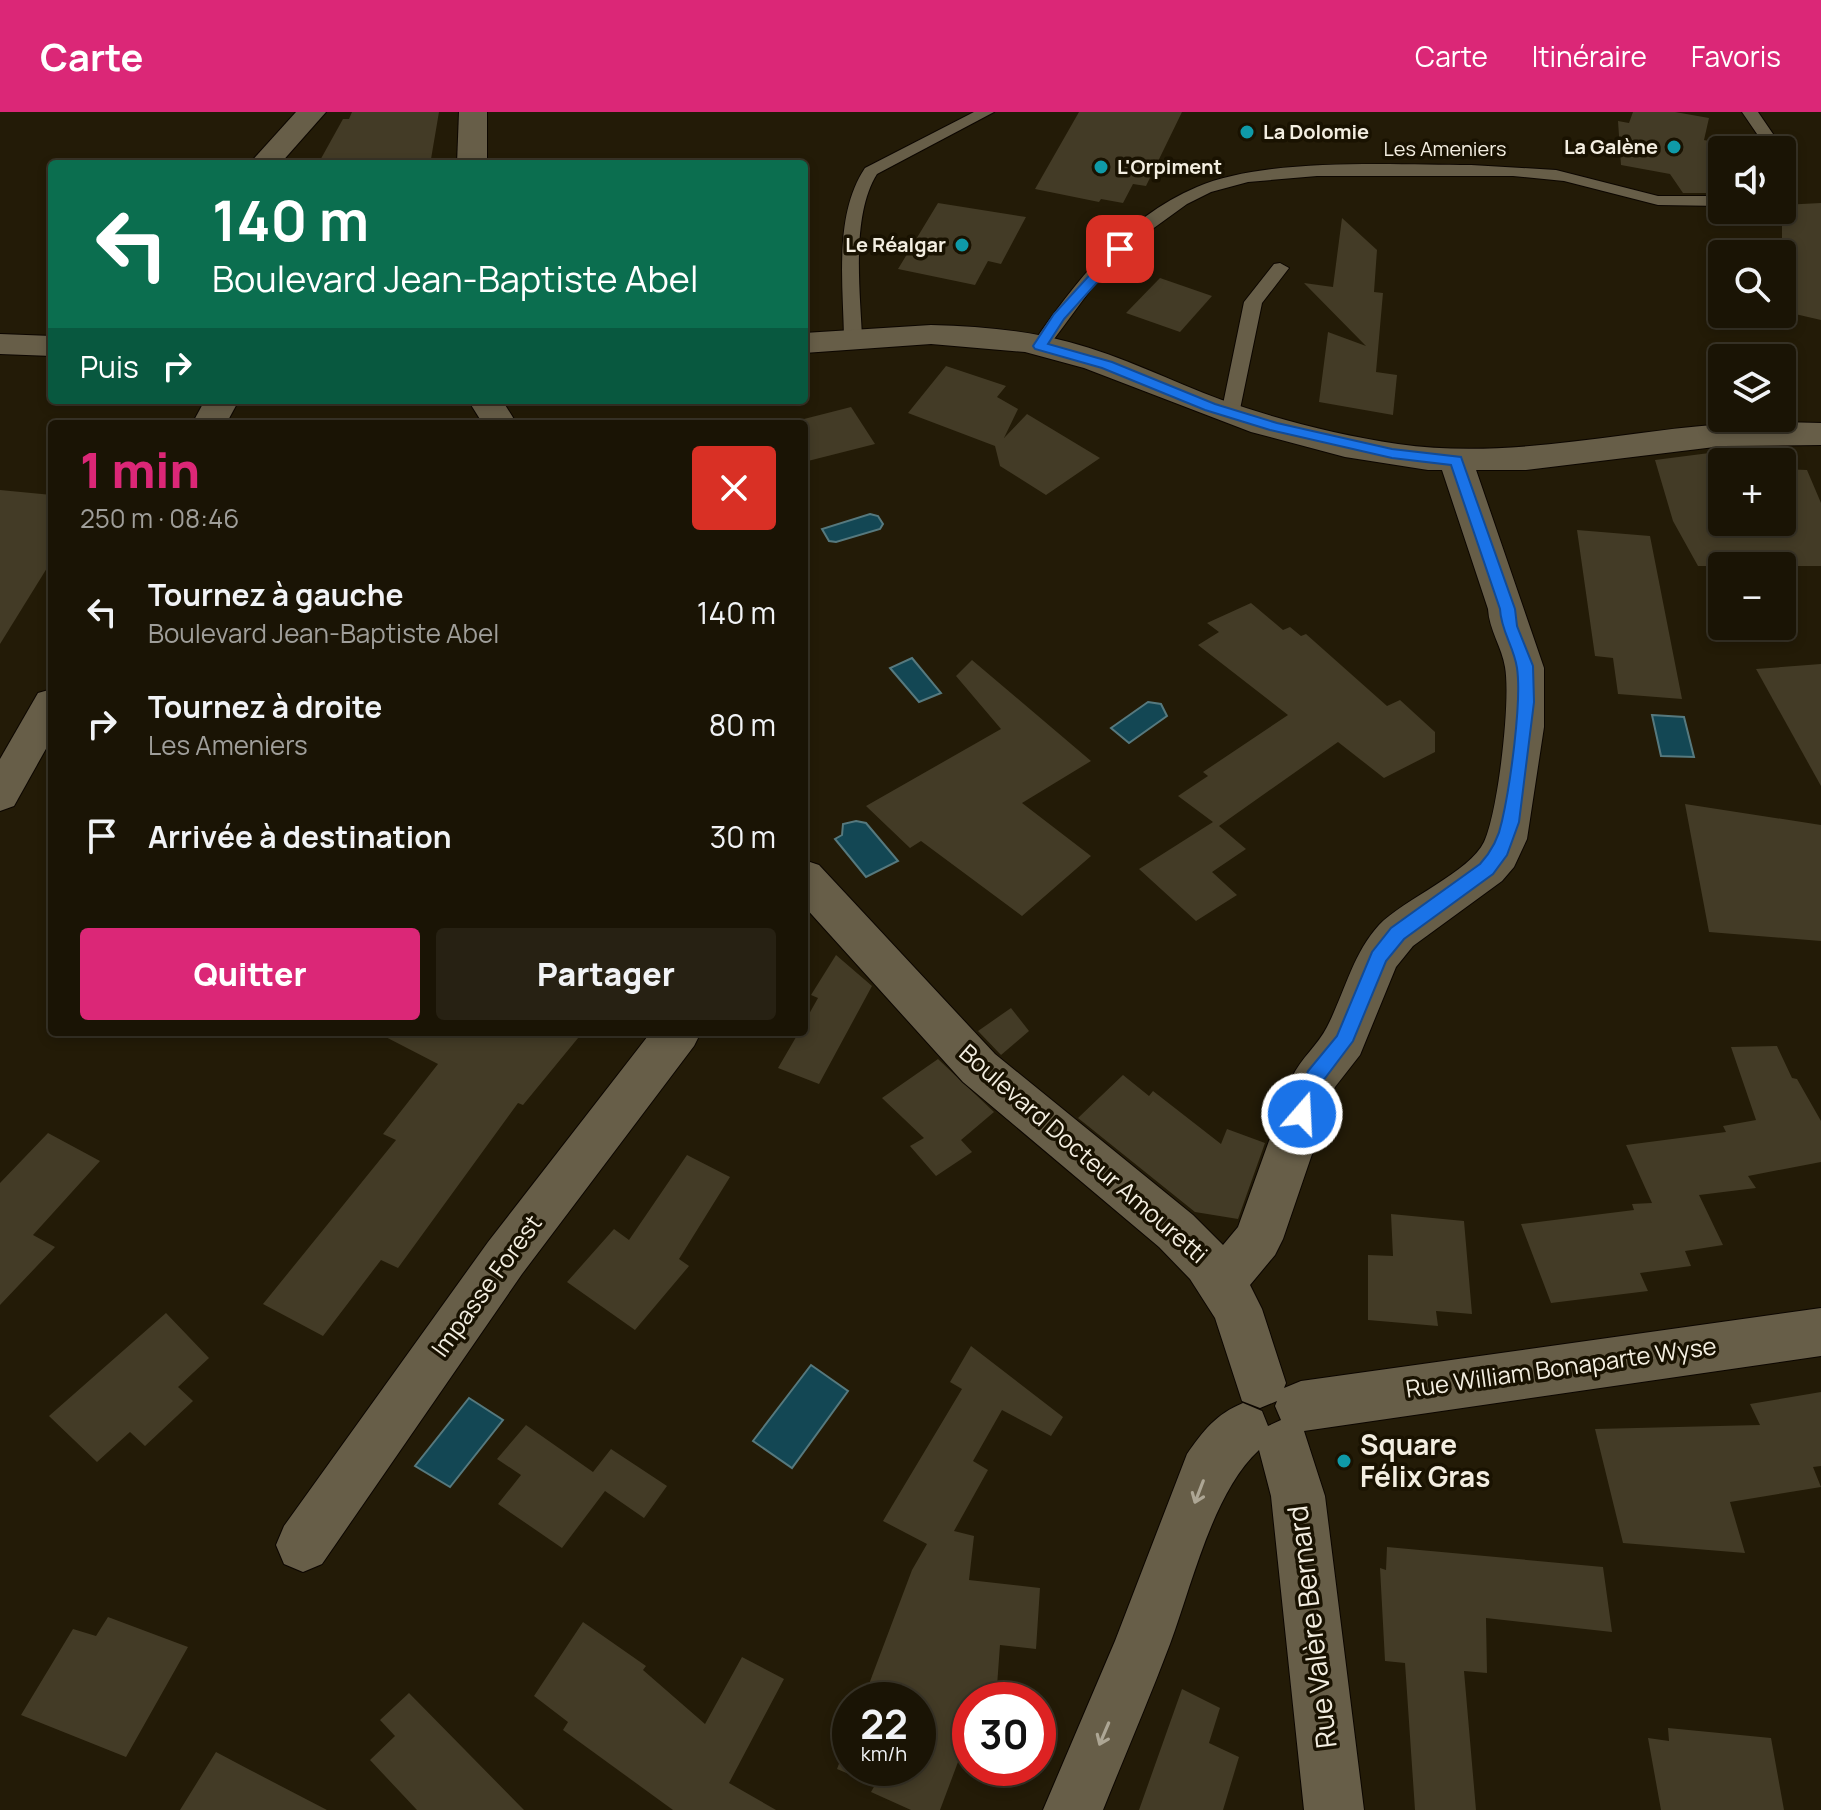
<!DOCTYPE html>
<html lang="fr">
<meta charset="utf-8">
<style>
body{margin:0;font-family:Manrope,sans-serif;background:#272113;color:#f1f3f6;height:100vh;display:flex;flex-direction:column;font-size:30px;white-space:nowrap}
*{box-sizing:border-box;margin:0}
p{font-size:26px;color:#9f9e9a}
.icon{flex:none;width:44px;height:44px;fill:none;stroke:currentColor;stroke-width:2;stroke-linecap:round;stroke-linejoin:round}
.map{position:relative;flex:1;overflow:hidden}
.drawer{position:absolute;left:48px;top:308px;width:760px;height:616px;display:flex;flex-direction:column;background:#1a1405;border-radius:8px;box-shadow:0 4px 12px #0003,0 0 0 2px #383327}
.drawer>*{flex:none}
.banner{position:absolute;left:48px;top:48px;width:760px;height:244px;border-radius:8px;box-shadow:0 4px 12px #0003,0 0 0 2px #383327;background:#0b6e4f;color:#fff;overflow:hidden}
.tools{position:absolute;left:1708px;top:24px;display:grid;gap:16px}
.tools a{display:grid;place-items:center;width:88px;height:88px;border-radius:8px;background:#1a1405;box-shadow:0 4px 12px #0003,0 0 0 2px #383327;font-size:40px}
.speed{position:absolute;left:832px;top:1570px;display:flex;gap:16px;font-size:40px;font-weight:700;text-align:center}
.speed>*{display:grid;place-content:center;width:104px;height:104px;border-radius:50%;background:#1a1405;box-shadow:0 4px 12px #0003,0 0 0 2px #383327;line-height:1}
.speed small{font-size:20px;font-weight:400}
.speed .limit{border:12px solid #d22;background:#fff;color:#111}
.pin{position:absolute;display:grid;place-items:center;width:68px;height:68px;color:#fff;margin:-34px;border-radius:16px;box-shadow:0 4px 12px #0006}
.me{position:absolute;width:88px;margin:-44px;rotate:19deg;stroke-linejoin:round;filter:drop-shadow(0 0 6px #0008)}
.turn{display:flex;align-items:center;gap:28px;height:168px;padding:0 32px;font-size:36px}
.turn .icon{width:104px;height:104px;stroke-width:2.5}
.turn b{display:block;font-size:56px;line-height:68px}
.then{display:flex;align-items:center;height:76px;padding:0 32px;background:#0003;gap:16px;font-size:30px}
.round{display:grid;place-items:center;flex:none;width:84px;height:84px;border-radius:8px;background:#272113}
.summary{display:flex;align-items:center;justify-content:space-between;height:136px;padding:0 32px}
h1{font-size:48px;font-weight:800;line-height:60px;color:#db2777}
.button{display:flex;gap:16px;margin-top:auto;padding:16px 32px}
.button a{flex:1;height:92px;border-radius:8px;background:#db2777;color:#fff;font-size:32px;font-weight:800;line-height:92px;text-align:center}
.button a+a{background:#272113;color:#f1f3f6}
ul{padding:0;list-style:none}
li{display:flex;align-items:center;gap:24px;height:112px;padding:0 32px}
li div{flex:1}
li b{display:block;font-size:30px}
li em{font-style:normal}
header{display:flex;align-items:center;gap:48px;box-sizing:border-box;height:112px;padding:0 40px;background:#db2777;color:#fff}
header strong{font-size:38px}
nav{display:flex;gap:44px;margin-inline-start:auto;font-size:28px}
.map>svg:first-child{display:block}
.water{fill:#134754;stroke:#56797e;stroke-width:2}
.building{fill:#433b26}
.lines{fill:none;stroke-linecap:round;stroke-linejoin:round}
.service-casing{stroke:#0c0600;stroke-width:2}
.minor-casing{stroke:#0c0600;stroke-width:2}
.tertiary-casing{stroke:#0c0600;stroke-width:2}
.service{fill:#675e48;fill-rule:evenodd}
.minor{fill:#675e48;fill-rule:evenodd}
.tertiary{fill:#675e48;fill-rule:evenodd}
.oneway{stroke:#ada694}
.route{fill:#1a73e8;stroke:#114b97;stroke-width:2}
.culture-dot{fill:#0f9aa8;stroke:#191201;stroke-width:3}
.labels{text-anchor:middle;stroke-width:7;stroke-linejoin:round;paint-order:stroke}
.far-poi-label{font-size:20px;font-weight:bold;fill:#f3eee1;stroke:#191201;text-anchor:start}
.far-street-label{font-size:20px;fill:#f3eee1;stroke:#191201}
.street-label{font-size:24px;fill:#f3eee1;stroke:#191201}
.near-poi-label{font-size:28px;font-weight:bold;fill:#f3eee1;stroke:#191201;text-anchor:start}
.near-street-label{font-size:28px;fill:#f3eee1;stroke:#191201}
</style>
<header>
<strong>Carte</strong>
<nav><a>Carte</a><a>Itinéraire</a><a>Favoris</a></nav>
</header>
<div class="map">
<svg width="1821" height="1698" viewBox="0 0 1821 1698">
<rect width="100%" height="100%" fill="#231b07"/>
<g class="water">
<polygon points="870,402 878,404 883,412 880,417 836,430 829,429 822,417"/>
<polygon points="912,546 941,581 919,590 890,556"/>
<polygon points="1148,590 1161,592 1167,604 1129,631 1111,616"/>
<polygon points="1652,603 1684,605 1694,645 1661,644"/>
<polygon points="856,709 866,711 898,749 866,765 835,727 842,723 843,712"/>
<polygon points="811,1253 848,1279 792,1356 753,1329"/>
<polygon points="469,1286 503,1308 450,1375 415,1354"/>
</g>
<g class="building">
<polygon points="352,0 439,0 431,47 318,52 343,7 349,7"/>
<polygon points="1079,0 1182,0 1146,74 1133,72 1123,91 1101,87 1099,90 1035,77"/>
<polygon points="1633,0 1675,0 1709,6 1704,28 1718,31 1709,81 1683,81 1670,62 1621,53 1618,9 1629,11"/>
<polygon points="938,91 1026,105 1001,152 988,149 975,173 898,157"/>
<polygon points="1821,91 1821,208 1782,199 1782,93"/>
<polygon points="1342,106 1377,138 1374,180 1383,181 1376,260 1397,263 1393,303 1319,290 1328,220 1366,234 1304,171 1333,175"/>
<polygon points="1160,166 1212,184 1180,220 1126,201"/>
<polygon points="946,254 1006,274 997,285 1018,297 1004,326 1027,302 1100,346 1046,383 1000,354 995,334 908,301"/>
<polygon points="851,295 875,332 804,350 804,307"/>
<polygon points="1725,339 1729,350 1722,350 1722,410 1782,410 1782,357 1807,358 1821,391 1821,454 1698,454 1673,409 1655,348"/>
<polygon points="0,378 52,383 52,448 0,532"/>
<polygon points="1577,418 1650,424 1682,587 1618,582 1613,546 1595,544"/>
<polygon points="1251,491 1283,518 1290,515 1301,524 1306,522 1387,594 1400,588 1435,620 1435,640 1384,666 1338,630 1219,714 1246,737 1212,760 1237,783 1196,809 1139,757 1213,710 1178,684 1208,664 1203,660 1288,603 1198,533 1219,520 1207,511"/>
<polygon points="972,548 1091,649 1022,691 1091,744 1022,804 921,729 910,736 866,694 1001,617 956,564"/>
<polygon points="1821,552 1821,674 1756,557"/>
<polygon points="1685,692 1821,713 1821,829 1709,820"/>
<polygon points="836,843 872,874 819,972 778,956 799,920 804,920 804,911 818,886 811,883"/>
<polygon points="1011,896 1029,919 1001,943 978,919"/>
<polygon points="376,920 583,920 523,993 518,991 398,1156 381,1148 323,1224 263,1192 396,1028 383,1022 438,952"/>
<polygon points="1777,934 1792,966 1797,967 1821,1009 1821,1050 1748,1064 1756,1076 1699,1083 1723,1133 1685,1139 1691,1154 1640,1161 1648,1179 1551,1191 1521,1112 1634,1098 1632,1092 1652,1091 1626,1033 1726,1020 1723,1014 1756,1008 1731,935"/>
<polygon points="938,947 994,1000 961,1028 972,1040 936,1064 910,1034 924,1026 882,986"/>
<polygon points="1123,963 1149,984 1153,979 1221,1032 1227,1017 1265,1031 1238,1107 1195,1100 1078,1006"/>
<polygon points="48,1021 100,1049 33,1123 55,1135 0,1193 0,1071"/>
<polygon points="687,1043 730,1065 679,1147 689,1154 635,1218 567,1170 614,1117 629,1128"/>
<polygon points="1391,1102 1464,1109 1472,1202 1436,1199 1438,1214 1368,1208 1368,1143 1393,1144"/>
<polygon points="166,1201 209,1246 178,1275 193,1289 145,1334 130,1320 97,1350 49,1304"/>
<polygon points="971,1234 1063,1305 1051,1324 1002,1298 973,1349 988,1358 954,1419 974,1424 969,1468 1040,1476 1036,1537 1000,1533 996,1588 970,1588 970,1618 940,1698 911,1698 871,1680 875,1673 837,1657 850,1623 850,1656 918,1656 918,1588 863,1588 912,1458 927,1432 883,1409 962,1277 950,1270"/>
<polygon points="1821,1280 1821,1354 1813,1355 1821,1375 1730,1390 1745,1441 1623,1431 1595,1317 1760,1313 1750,1292"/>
<polygon points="526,1313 593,1360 611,1337 667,1374 644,1406 605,1379 562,1436 498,1392 521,1363 497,1347"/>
<polygon points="1387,1435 1603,1455 1612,1520 1486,1506 1487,1561 1464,1559 1476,1698 1415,1698 1405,1551 1385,1549 1380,1456 1386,1458"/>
<polygon points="108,1505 188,1535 126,1645 21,1603 73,1517 96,1524"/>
<polygon points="583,1510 646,1554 643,1558 705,1612 742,1545 784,1567 729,1671 776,1698 673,1698 563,1618 568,1610 534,1584"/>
<polygon points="1182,1577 1220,1596 1209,1631 1239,1645 1223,1698 1139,1698"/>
<polygon points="409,1581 524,1698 417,1698 370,1648 395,1624 380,1608"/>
<polygon points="1668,1616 1771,1626 1784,1698 1661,1698 1648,1626 1669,1629"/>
<polygon points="216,1640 250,1658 327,1698 180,1698"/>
</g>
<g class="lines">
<defs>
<g id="service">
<path d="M974,0h20l-117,62c-26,41 -17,116 -15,163l-3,4h-12l-3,-4c-1,-54 -10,-123 21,-169z"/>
<polygon points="1742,0 1758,0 1784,38 1782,41 1782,38 1768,38"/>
<path d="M1471,53l85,5 102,26h64v10l-64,-1 -94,-24 -51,-5h-196l-69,6 -37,10 -24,12 -47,34 -43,43 -51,69h-12l-3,-4c43,-63 94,-129 166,-159 70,-30 196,-22 274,-22z"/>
<polygon points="1280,151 1289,156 1262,191 1239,302 1230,308 1223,306 1221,302 1244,190 1274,152"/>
</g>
<g id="minor">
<polygon points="296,0 326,0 280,52 249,52"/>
<polygon points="459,0 487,0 487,52 457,52"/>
<polygon points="205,288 239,288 226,312 192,312"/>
<polygon points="468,288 502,288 517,312 483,312"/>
<path d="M1456,338l12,3 5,8 71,207v59l-17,112 -13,28 -12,14 -89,65 -17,21 -36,88 -25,32 -52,152 -8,16 -25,30 12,24 24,74 -2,5 17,-7 520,-73v48l-517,75 21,65 39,314h-60l-33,-314 -12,-46c-46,42 -67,135 -89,194 -21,56 -45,111 -67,166h-60l72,-169 72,-187c16,-23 29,-40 56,-51l19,8 6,15 13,-6 -6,-14 2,-5 -17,7 -18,-7 -27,-83 -25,-39 -31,-32 -196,-165 -159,-176v-46l15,5 176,189 198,161 30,30 15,-18 54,-150c9,-19 26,-32 35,-50 18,-35 25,-72 52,-102 25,-26 91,-53 105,-83 14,-30 27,-142 21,-175 -3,-20 -16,-37 -17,-58l-49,-148 5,-8z"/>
<polygon points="52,577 52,626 14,694 0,699 0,647 38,581"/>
<polygon points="651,920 701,920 694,934 522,1162 322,1452 303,1460 284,1452 276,1433 284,1414 488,1130"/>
</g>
<g id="tertiary">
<path d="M931,213c47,1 93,5 138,17 53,14 102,39 153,58 57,20 116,35 176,44 110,16 217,-12 326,-20 32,-2 65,-2 97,-1v22l-98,1 -197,24h-98l-83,-13 -94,-25 -167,-64 -59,-16 -94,-8 -127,9v-20z"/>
<polygon points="0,222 52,224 52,244 0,242"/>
</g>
</defs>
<use href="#service" class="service-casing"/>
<use href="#minor" class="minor-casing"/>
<use href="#tertiary" class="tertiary-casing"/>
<use href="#service" class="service"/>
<use href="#minor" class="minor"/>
<use href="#tertiary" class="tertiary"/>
</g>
<defs><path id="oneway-shaft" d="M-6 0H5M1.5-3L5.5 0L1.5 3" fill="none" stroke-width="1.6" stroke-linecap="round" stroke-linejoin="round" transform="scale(2)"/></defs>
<g class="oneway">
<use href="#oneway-shaft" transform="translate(1199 1380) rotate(111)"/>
<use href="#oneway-shaft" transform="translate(1104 1622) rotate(113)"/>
</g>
<path class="route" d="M1116,134l11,3 -63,70 -16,25 64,18 103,42 62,19 115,26 69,8 54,152 2,17 16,40 1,36 -15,120 -12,33 -14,19 -89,65 -18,22 -33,80 -30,40 -14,39 -7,2 -7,-2 -2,-6 15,-43 29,-35 35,-84 19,-24 89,-64c11,-12 19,-27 22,-43 8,-35 20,-119 15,-153 -3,-21 -16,-37 -17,-59l-49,-144 -59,-7 -122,-28 -65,-20 -103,-42 -67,-19 -2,-3 21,-32z"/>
<g class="culture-dot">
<circle cx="1247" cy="20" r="8"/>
<circle cx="1674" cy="35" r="8"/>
<circle cx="1101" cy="55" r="8"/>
<circle cx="962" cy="133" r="8"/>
<circle cx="1344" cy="1349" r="8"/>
</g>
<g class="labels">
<g class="far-poi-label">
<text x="1263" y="27">La Dolomie</text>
<text x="1658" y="42" text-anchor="end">La Galène</text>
<text x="1117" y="62">L'Orpiment</text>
<text x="946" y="140" text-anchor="end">Le Réalgar</text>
</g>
<g class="far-street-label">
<text x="1445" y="44">Les Ameniers</text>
</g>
<g class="street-label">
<text transform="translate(1083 1042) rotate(41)" y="8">Boulevard Docteur Amouretti</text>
<text transform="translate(487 1174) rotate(-54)" y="8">Impasse Forest</text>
<text transform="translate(1561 1256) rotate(-8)" y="8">Rue William Bonaparte Wyse</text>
</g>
<g class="near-poi-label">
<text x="1360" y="1343">Square<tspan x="1360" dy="32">Félix Gras</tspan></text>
</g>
<g class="near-street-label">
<text transform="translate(1312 1515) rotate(-97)" y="10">Rue Valère Bernard</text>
</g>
</g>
</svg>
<div class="tools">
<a><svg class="icon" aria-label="sound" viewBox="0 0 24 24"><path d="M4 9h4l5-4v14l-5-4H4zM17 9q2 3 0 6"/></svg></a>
<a><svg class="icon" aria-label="search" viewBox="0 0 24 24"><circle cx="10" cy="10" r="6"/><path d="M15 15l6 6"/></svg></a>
<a><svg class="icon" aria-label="layers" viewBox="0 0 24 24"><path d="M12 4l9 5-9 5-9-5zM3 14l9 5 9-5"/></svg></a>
<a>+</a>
<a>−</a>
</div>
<div class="speed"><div>22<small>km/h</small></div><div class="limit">30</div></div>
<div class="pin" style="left:1120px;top:137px;background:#d93025"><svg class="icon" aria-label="arrive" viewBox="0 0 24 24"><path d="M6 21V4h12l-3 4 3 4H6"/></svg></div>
<svg class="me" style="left:1302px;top:1002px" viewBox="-20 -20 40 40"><circle r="17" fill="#1a73e8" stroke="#fff" stroke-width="3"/><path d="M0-11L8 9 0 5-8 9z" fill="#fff"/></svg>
<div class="banner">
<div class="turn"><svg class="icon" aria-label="left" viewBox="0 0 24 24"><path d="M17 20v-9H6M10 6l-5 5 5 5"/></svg><div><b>140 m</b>Boulevard Jean-Baptiste Abel</div></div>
<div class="then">Puis<svg class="icon" aria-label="right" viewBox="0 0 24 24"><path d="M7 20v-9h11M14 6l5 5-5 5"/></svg></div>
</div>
<section class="drawer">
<div class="summary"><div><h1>1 min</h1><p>250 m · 08:46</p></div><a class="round" style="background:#d93025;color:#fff"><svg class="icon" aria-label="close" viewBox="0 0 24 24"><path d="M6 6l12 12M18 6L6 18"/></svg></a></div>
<ul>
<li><svg class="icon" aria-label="left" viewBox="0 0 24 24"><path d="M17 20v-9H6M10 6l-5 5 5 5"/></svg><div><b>Tournez à gauche</b><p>Boulevard Jean-Baptiste Abel</p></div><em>140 m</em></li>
<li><svg class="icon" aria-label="right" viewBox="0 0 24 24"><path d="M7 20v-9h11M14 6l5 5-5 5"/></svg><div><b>Tournez à droite</b><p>Les Ameniers</p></div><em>80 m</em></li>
<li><svg class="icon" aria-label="arrive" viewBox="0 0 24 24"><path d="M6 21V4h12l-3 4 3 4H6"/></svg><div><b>Arrivée à destination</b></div><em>30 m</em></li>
</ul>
<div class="button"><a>Quitter</a><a>Partager</a></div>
</section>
</div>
